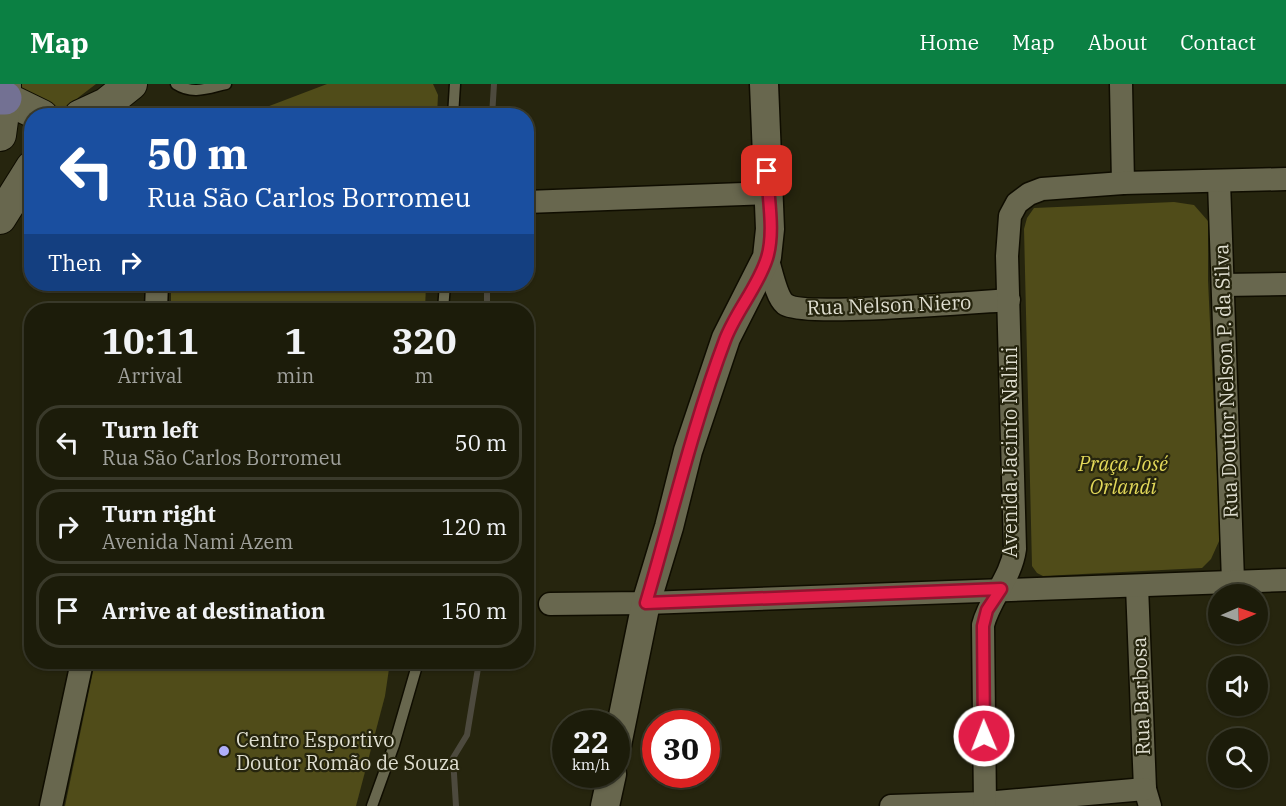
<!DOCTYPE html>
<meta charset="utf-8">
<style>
body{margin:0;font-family:"IBM Plex Serif",serif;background:#252513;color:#f1f3f6;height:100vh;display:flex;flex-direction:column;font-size:22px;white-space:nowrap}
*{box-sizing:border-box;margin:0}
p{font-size:20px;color:#a0a19c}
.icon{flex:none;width:33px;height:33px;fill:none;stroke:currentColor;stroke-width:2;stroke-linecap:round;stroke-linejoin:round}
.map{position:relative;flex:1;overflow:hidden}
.side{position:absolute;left:24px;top:219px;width:510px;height:366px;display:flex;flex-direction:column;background:#1c1c0a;border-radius:24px;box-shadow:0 2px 4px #0004,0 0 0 2px #3a3a2b}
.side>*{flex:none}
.hud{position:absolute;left:24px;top:24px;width:510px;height:183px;border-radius:24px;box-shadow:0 2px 4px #0004,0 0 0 2px #3a3a2b;background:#1a4fa0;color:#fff;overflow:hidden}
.needle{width:39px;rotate:88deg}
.buttons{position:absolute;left:1208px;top:500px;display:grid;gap:12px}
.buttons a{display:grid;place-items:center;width:60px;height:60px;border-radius:50%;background:#1c1c0a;box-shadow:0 2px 4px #0004,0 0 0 2px #3a3a2b;font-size:30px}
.speed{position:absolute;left:552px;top:626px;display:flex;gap:12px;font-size:30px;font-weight:700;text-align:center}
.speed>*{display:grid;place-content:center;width:78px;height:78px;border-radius:50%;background:#1c1c0a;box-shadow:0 2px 4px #0004,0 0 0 2px #3a3a2b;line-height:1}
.speed small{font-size:15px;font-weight:400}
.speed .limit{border:9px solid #d22;background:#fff;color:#111}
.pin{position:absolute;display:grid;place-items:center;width:51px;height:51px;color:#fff;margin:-26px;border-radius:12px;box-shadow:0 3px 9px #0006}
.me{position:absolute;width:66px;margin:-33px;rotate:359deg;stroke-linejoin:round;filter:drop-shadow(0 0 4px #0008)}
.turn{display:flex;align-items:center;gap:21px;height:126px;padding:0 24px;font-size:27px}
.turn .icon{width:78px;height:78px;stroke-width:2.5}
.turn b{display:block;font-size:42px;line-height:51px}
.then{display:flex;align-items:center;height:57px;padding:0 24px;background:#0003;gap:12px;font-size:22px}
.eta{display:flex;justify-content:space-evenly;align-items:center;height:102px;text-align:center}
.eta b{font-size:36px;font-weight:800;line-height:42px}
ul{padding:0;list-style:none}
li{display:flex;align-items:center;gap:18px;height:75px;margin:0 12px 9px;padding:0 12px;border:3px solid #3a3a2b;border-radius:24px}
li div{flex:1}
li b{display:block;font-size:22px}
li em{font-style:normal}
header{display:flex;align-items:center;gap:36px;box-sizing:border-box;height:84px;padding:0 30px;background:#0b8043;color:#fff}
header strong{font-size:28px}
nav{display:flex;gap:33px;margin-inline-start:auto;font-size:21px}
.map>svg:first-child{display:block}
.green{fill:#504c19}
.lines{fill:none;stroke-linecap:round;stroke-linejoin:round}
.stream{stroke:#4d4a3e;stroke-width:6}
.service-casing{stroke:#0f0d00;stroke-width:13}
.minor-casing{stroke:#0f0d00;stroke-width:25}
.tertiary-casing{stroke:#0f0d00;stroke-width:31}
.secondary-casing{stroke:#0f0d00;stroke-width:34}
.primary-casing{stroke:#0f0d00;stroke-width:35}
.service{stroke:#68674e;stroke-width:10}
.minor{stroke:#68674e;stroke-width:22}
.tertiary{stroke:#68674e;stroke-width:28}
.secondary{stroke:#68674e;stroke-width:32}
.primary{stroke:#737193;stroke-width:33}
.route-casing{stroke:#92132f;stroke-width:15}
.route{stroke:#e11d48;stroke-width:10}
.poi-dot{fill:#afaefa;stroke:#26250e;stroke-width:2}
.labels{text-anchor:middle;stroke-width:4.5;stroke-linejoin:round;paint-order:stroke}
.street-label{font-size:20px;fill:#dfded0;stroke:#26250e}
.park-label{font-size:20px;font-style:italic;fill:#e2d859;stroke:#26250e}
.poi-label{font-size:20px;fill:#dfded0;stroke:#26250e;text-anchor:start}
</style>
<header>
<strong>Map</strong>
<nav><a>Home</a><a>Map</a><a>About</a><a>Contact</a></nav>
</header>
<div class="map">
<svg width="1286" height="722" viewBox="0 0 1286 722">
<rect width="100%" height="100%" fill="#26250e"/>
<g class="green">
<polygon points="18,0 96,0 79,13 64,28 52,29 28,17"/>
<polygon points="327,0 433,0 438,11 437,31 237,31 264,24"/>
<polygon points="1174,118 1194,121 1208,137 1208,196 1220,455 1211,475 1202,484 1043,492 1037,489 1032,482 1024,145 1027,134 1034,124"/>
<polygon points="171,200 426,200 425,226 171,226"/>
<polygon points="95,578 390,578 385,612 356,722 65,722"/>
</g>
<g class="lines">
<g class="stream">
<polyline points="492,32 494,0"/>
<polyline points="487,226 487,200"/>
<polyline points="456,722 453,674 467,651 479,578"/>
</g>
<defs>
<g id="service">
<path d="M176,0c17,11 32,4 50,0"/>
<polyline points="453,32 455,0"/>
<polyline points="443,226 445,200"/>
<polyline points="372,722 394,661 418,578"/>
</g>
<g id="minor">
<polyline points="1121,0 1123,99"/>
<polyline points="1219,98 1233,497"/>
<polyline points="526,118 768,109"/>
<path d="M767,173c4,12 9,40 18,47 17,13 192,-2 224,-4"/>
<polyline points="1223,201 1286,200"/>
<polyline points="156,226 157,200"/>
<polyline points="1137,502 1145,705 1150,722"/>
<polyline points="550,520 646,519 1286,496"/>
<polyline points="51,722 82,578"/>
<polyline points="891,722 985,719 1145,705"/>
<path d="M985,722l-2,-181c7,-27 28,-47 32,-76l-8,-293 3,-40 7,-13 12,-9 13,-5 81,-6 163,-4"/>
</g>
<g id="tertiary">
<polyline points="616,666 646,519 669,443 688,367 726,254 767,173 770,145 764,0"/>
<polyline points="605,722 612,690"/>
</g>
<g id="secondary">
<polyline points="5,14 42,32"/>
<polyline points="80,32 106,20 131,0"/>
<polyline points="0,51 5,14 5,0"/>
<polyline points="0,134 32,83"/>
</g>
<polyline id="primary" points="0,14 5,14"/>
</defs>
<use href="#service" class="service-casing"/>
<use href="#minor" class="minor-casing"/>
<use href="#tertiary" class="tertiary-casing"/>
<use href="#secondary" class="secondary-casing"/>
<use href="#primary" class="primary-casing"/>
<use href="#service" class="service"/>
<use href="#minor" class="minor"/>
<use href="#tertiary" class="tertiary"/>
<use href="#secondary" class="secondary"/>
<use href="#primary" class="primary"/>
</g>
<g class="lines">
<defs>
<path id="route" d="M767,87c1,27 8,61 0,87 -9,29 -31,53 -42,82 -32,85 -53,175 -79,263l355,-14 -14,21 -4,16 1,110"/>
</defs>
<use href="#route" class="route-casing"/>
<use href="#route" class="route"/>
</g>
<circle class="poi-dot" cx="224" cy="667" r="6"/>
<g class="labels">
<g class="street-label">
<text transform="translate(889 221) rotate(-2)" y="7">Rua Nelson Niero</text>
<text transform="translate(1226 297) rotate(-92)" y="7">Rua Doutor Nelson P. da Silva</text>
<text transform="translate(1010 368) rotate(-90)" y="7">Avenida Jacinto Nalini</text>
<text transform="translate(1141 612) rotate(-92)" y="7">Rua Barbosa</text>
</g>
<g class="park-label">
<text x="1123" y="387">Praça José<tspan x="1123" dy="23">Orlandi</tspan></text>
</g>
<g class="poi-label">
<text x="236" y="663">Centro Esportivo<tspan x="236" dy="23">Doutor Romão de Souza</tspan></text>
</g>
</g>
</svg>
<div class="buttons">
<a><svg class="needle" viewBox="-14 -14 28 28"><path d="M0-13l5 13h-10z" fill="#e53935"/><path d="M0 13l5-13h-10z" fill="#a0a19c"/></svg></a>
<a><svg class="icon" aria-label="sound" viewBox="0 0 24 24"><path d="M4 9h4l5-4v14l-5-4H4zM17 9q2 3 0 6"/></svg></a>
<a><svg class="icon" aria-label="search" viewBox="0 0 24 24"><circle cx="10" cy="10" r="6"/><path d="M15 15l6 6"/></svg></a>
</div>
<div class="speed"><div>22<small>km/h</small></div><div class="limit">30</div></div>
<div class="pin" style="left:767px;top:87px;background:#d93025"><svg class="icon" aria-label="arrive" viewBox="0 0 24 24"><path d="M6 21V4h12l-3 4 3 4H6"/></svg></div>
<svg class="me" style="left:984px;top:652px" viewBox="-20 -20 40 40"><circle r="17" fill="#e11d48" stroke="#fff" stroke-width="3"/><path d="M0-11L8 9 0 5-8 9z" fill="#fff"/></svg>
<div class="hud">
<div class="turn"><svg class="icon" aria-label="left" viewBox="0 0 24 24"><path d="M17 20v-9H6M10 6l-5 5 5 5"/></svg><div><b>50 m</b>Rua São Carlos Borromeu</div></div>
<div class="then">Then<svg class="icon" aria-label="right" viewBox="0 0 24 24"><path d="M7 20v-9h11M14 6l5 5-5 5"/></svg></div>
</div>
<section class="side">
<div class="eta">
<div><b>10:11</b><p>Arrival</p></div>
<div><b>1</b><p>min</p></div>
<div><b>320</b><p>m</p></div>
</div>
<ul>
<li><svg class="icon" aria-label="left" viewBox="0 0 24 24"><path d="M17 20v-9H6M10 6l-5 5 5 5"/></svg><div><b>Turn left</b><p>Rua São Carlos Borromeu</p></div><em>50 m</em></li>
<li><svg class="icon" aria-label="right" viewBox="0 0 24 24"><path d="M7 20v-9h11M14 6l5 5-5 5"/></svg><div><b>Turn right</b><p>Avenida Nami Azem</p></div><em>120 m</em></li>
<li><svg class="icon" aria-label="arrive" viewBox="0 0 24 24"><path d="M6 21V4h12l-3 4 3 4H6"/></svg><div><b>Arrive at destination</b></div><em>150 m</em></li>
</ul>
</section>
</div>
